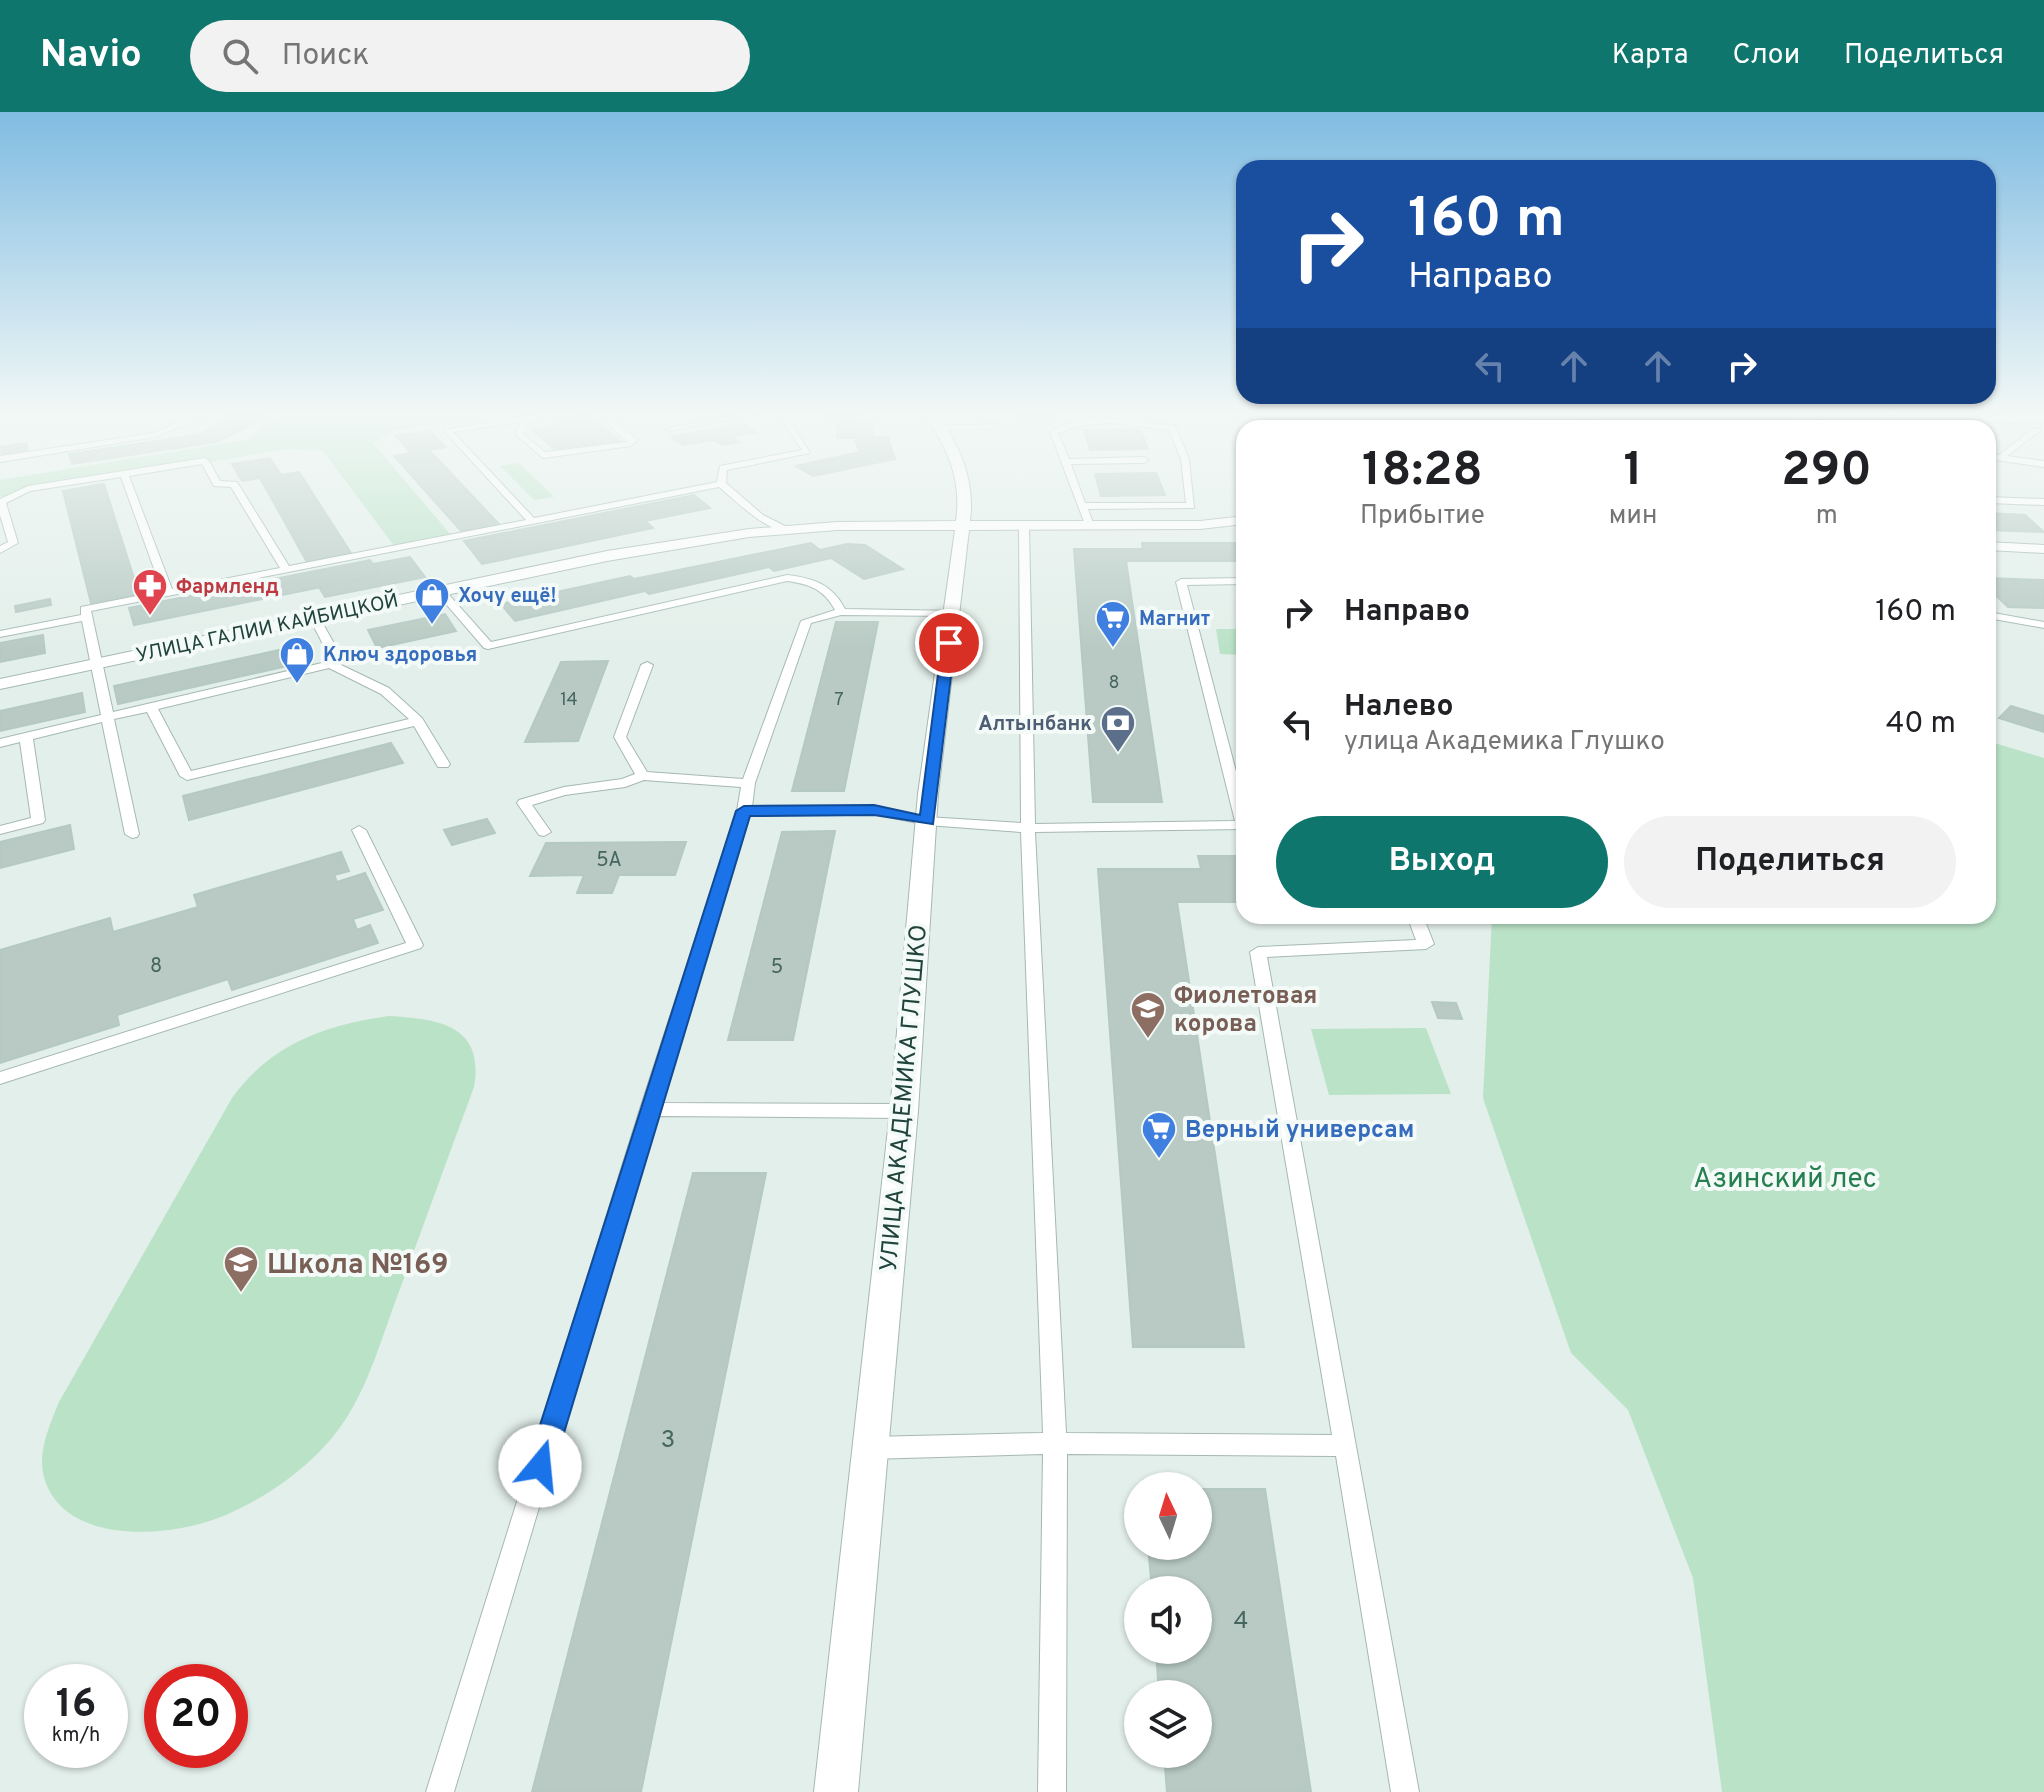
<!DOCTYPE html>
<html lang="ru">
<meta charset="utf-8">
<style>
body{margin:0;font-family:Overpass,sans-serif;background:#f2f2f2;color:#202124;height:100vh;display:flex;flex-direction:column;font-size:30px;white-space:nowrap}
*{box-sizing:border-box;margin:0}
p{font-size:26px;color:#757577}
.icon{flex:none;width:44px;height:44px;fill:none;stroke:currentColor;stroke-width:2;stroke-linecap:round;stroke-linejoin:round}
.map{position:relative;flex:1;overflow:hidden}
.sheet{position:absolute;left:1236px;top:308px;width:760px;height:504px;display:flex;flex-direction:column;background:#fff;border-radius:24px;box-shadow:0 2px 6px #0004}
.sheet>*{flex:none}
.top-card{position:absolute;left:1236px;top:48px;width:760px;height:244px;border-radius:24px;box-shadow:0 2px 6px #0004;background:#1a4fa0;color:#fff;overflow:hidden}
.needle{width:52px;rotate:356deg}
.fabs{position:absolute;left:1124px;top:1360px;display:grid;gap:16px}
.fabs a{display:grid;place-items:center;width:88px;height:88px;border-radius:50%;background:#fff;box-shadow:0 2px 6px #0004;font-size:40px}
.speed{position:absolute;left:24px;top:1552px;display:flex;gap:16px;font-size:40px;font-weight:700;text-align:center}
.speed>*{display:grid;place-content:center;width:104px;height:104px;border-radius:50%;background:#fff;box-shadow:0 2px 6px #0004;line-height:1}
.speed small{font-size:20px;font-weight:400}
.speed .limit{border:12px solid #d22;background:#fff;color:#111}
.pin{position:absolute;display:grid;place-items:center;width:68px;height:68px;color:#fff;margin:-34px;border:4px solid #fff;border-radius:50%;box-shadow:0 2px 8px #0007}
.me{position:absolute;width:88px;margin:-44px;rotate:17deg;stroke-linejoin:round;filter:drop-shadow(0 0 6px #0008)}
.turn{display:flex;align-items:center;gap:28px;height:168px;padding:0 40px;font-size:36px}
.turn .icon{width:104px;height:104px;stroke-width:2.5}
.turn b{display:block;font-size:56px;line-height:68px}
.lanes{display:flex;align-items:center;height:76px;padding:0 40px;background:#0003;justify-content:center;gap:40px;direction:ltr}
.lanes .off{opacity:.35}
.eta{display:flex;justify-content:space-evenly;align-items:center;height:136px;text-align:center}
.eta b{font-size:48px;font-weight:700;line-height:56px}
.cta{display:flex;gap:16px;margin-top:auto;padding:16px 40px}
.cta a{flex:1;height:92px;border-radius:48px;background:#0f766e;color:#fff;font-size:32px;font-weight:700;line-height:92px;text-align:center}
.cta a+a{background:#f2f2f2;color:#202124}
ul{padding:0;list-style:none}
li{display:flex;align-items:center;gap:24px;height:112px;padding:0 40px}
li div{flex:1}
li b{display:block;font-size:30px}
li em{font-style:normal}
header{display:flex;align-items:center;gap:48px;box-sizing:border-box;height:112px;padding:0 40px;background:#0f766e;color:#fff}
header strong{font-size:38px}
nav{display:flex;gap:44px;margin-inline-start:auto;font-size:28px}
.search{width:560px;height:72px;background:#f2f2f2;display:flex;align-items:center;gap:20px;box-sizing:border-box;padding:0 28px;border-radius:44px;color:#757577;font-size:30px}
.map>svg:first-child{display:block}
.green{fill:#bae2c7}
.building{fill:#b8cac3;stroke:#b4c9c2;stroke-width:2}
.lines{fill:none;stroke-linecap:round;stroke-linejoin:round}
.lane-casing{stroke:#a5b8b2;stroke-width:2}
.street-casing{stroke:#a5b8b2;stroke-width:2}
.lane{fill:#fff;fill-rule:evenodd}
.street{fill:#fff;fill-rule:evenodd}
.route{fill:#1a73e8;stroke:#114b97;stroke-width:2}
.labels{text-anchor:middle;stroke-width:8;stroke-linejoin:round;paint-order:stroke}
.far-number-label{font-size:18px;fill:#46655e}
.far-health-label{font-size:20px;font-weight:bold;fill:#be3a42;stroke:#f4faf8;text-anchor:start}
.far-shop-label{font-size:20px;font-weight:bold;fill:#366cbe;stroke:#f4faf8;text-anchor:start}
.far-street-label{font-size:20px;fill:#20433c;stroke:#f4faf8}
.far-service-label{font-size:20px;font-weight:bold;fill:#4e5e75;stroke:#f4faf8;text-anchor:end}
.number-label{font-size:20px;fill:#46655e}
.education-label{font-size:24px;font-weight:bold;fill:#785e54;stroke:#f4faf8;text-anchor:start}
.street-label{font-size:24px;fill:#20433c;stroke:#f4faf8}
.shop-label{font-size:24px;font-weight:bold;fill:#366cbe;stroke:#f4faf8;text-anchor:start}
.near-number-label{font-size:24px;fill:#46655e}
.near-park-label{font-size:28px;fill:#257f4e;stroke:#f4faf8}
.near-education-label{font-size:28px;font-weight:bold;fill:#785e54;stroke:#f4faf8;text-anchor:start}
</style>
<header>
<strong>Navio</strong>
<div class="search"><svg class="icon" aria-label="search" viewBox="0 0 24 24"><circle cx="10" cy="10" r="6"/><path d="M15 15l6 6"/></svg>Поиск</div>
<nav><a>Карта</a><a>Слои</a><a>Поделиться</a></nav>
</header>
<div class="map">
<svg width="2044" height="1680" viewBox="0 0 2044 1680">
<rect width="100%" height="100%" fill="#e3efea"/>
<g class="green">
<polygon points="288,302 496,302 394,319 373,331 452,424 395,435 323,339 288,337 0,385 0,368 245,328 265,313"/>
<polygon points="519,351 554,385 534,388 500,354"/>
<polygon points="1216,517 1244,517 1244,543 1220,542"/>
<polygon points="1988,629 2044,646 2044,1680 1722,1680 1693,1466 1628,1298 1571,1241 1483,986 1492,804 1988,804"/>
<path d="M389,904c48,3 96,8 85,71 -26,70 -51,140 -77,210 -18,48 -32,102 -66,142 -29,34 -71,63 -113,79 -52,20 -155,27 -174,-41 -7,-24 6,-53 15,-75l173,-304c39,-54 93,-73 157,-82z"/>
<polygon points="1426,916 1451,982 1329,983 1311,917"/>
</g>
<g class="building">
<polygon points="232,302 266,302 255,307 262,308 216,330 72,352 69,342 197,323 233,306 225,305"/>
<polygon points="587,302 621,329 554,337 532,318 564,313 558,307"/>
<polygon points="826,302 860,302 859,308 873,308 872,326 837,326 838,308 825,308"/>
<polygon points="1018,302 1054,302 1056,308 1020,309"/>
<polygon points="1277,302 1312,302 1316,308 1281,308"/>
<polygon points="1380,302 1384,307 1332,308 1329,303"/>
<polygon points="744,312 756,320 731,325 739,330 722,333 714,328 683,333 671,325"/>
<polygon points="1140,317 1148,337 1090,338 1084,318"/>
<polygon points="430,319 446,335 429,338 499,412 461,419 394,344 411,341 396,324"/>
<polygon points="888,325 895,347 813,364 796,354 860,340 854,326"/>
<polygon points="26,331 28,339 2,343 1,335"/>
<polygon points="270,346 281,363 299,360 351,441 307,450 260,366 242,369 232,352"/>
<polygon points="1156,361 1165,383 1101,384 1095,362"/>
<polygon points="104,372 139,482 91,491 63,379"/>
<polygon points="694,383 710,396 645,409 653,416 482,452 464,429"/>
<polygon points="1988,401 2025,403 2044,420 1988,418"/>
<polygon points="811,431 820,438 847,432 865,433 903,457 864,467 831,446 774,459 769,455 649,482 645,479 515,509 501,492 630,464 634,467"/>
<polygon points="1142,431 1238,431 1244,449 1126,449 1162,690 1093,690 1074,437 1143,437"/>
<polygon points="410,445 425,465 325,485 319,475 380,463 373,452"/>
<polygon points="370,448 380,463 134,513 129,496"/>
<polygon points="1988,466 2044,468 2044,496 2008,495 1988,476"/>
<polygon points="50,487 51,493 16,500 15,494"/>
<polygon points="445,502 456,519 377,536 368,518"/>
<polygon points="836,510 878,510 844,679 792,679"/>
<polygon points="43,523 45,541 0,550 0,531"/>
<polygon points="302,533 310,549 118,592 114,574"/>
<polygon points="608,549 578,629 525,630 561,550"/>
<polygon points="82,581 85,600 0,619 0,599"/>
<polygon points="2011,594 2044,604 2044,620 1999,606"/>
<polygon points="391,631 403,651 189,708 183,684"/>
<polygon points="487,707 495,721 452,733 444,718"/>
<polygon points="70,713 74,737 0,756 0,730"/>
<polygon points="835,719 793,928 728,928 782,720"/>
<polygon points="686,730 675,763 619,763 612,781 577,781 584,763 530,764 546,731"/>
<polygon points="341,740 349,759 334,763 337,770 365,761 383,798 353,807 357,818 370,813 378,831 232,878 228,867 117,903 119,913 0,951 0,838 110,806 113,820 198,795 194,783"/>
<polygon points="1198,744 1244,744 1244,790 1177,790 1244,1235 1133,1235 1098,757 1201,757"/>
<polygon points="1432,890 1456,891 1462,907 1438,906"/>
<polygon points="693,1061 766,1061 641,1680 532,1680"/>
<polygon points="1198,1377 1265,1377 1311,1680 1167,1680 1164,1642 1198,1642 1198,1582 1159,1582 1156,1538 1198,1538 1198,1478 1152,1478 1148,1434 1198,1434"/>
</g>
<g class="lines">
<defs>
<g id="lane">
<polygon points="196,302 208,302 156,325 0,350 0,344 154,321"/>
<path d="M539,302h18l-27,7 -7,13 22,18 83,-10 -31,-28h9l32,26 -7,6 -88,12 -28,-24 6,-12 -68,10 81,86 183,-36 3,-16 82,-16 -24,-36h8l24,39 -83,17 -1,13 37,32 28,14c-19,9 -57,-30 -72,-42l-628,124 22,101 213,-50 3,-6 -20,-39 9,-2 23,41 -4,7 52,25 33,30 28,46 -2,3h-10l-24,-41 -227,54 -7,-4 -33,-64 -33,7 25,115 -2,3 -5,1 -7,-4 -23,-112 -69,17 12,81 -2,3 -43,11v-8l31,-8 -11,-76 -20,5v-8l101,-24 -19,-94 -82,16v-6l81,-16v-8l81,-16 -41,-114 -91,14 -24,12 12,40 -18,10v-7l8,-4 -8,-27v-16l28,-13 177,-28 4,3 11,20 17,1 52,84 237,-46 -83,-90zM202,352l12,22 17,1 49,81 -108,21 -43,-113zM329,556l52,26 28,25 -218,52 -33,-62z"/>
<polygon points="738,302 757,302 670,319 666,317"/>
<path d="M1097,306l31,1 47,7 14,33 5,49 -106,1 6,16 -8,2 -36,-95 14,-8zM1112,311l57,7 12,29 5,44h-101l-14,-39 73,-1 4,-3 -4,-3 -75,2 -11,-26 24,-8z"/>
<polygon points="998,312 995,316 941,318 937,316 941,314"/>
<polygon points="2034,316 2041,318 2007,344 2044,349 2044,355 1988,347 1988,341 1999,343"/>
<polygon points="1988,385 2044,387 2044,393 1988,391"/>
<path d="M1024,411l5,3 6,298 200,-3 -59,-239 5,-3 63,-1v6l-57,1 57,217v27l-209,3 31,601 266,2 -82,-483 8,-5 158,-7 -9,-24h16l11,28 -8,5 -159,8 152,835h-28l-55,-336 -269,-2 -1,338h-28l5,-338 -174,5 -8,-3 -4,-8 4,-8 8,-3 174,-4 -22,-601 -94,-7 -53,-11 -124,1 -90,288 244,1 7,2 2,5 -2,5 -7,2 -248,-2 -202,676h-28l214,-683 97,-298 4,-24 -97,-7 -19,7 -60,8 -33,10 19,27 -7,4 -5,-1 -22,-32 2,-3 45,-13 58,-8 13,-5 -21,-37 27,-72 6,-3 6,3 -27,72 21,35 96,7 58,-158 34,-11c-11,-21 -26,-26 -48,-29l-299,68 -4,-1 -50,-58 9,-2 48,54 296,-67c26,3 45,9 58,34l112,2v4l-4,1 -112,-1 -30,8 -56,160 -3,24 122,-1 53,11 94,6 -2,-297z"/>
<polygon points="1988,500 2044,510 2044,516 1988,506"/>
<polygon points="359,714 366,718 423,833 421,836 0,972 0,960 406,831 352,718"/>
</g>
<g id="street">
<path d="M923,302h13c25,31 39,68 34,107h230l44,-5v8l-44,5 -231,1 -31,264 -20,317 -60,681h-44l76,-681 28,-317 37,-264h-118l-88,7 -142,24 -607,128v-10l607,-128 142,-22 88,-7 119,-1c6,-40 -8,-75 -33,-107z"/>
<polygon points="1237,302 1249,302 1250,316 1240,319"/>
<polygon points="2044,302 2044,310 1259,316 1265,312"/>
<polygon points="1988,430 2044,433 2044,441 1988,438"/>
</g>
</defs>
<use href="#lane" class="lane-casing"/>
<use href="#street" class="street-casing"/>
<use href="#lane" class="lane"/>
<use href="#street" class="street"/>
</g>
<linearGradient id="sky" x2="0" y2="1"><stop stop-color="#80bce2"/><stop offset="0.56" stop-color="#f2f8f6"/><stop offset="1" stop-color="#f2f8f6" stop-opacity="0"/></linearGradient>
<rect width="2044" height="538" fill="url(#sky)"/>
<polygon class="route" points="949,527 955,531 933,712 874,703 750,704 554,1354 550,1362 540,1366 531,1362 527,1354 736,699 744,694 874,693 920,703 942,531"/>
<defs>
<symbol id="pharmacy-pin" viewBox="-11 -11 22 30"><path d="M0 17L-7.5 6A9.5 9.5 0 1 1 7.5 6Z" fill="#e0444e" stroke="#f4faf8"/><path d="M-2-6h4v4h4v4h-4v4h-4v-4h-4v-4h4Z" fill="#fff"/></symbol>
<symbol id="shop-pin" viewBox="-11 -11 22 30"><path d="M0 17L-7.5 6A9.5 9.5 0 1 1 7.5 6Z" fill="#3f7fe0" stroke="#f4faf8"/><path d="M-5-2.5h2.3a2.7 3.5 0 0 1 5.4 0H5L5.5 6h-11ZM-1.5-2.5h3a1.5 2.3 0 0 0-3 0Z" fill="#fff"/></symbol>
<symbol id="supermarket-pin" viewBox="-11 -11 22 30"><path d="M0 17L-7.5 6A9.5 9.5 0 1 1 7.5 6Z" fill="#3f7fe0" stroke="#f4faf8"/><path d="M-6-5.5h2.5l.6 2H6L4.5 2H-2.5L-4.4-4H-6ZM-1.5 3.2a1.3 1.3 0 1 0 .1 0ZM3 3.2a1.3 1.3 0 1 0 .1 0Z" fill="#fff"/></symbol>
<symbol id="bank-pin" viewBox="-11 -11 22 30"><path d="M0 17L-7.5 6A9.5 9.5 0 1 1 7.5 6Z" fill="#5c6f8a" stroke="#f4faf8"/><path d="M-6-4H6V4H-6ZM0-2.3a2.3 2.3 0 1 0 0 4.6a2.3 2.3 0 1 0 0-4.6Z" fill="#fff"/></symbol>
<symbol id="school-pin" viewBox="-11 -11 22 30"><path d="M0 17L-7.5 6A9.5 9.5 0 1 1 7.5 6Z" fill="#8d6e63" stroke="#f4faf8"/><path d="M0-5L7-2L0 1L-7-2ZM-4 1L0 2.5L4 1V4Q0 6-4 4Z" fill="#fff"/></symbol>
</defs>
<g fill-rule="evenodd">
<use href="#pharmacy-pin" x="130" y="454" width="40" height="54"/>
<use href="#shop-pin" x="412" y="463" width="40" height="54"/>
<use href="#supermarket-pin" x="1093" y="486" width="40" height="54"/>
<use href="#shop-pin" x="277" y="522" width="40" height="54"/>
<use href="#bank-pin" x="1098" y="591" width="40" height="54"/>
<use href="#school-pin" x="1128" y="877" width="40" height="54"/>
<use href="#supermarket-pin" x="1139" y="997" width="40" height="54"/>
<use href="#school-pin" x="221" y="1131" width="40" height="54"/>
</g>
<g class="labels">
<g class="far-number-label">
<text x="1114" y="576">8</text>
<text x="569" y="593">14</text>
<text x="839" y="593">7</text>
</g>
<g class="far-health-label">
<text x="176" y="481">Фармленд</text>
</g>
<g class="far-shop-label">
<text x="458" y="490">Хочу ещё!</text>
<text x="1139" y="513">Магнит</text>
<text x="323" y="549">Ключ здоровья</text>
</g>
<g class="far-street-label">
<text transform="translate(267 515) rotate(-12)" y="7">УЛИЦА ГАЛИИ КАЙБИЦКОЙ</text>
</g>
<g class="far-service-label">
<text x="1092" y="618">Алтынбанк</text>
</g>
<g class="number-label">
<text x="609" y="754">5А</text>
<text x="156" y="860">8</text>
<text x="777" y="861">5</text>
</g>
<g class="education-label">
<text x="1174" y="891">Фиолетовая<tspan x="1174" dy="28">корова</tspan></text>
</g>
<g class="street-label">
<text transform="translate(903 986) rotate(-85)" y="8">УЛИЦА АКАДЕМИКА ГЛУШКО</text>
</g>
<g class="shop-label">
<text x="1185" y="1025">Верный универсам</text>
</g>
<g class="near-number-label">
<text x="668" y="1335">3</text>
<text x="1241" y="1516">4</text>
</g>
<g class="near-park-label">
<text x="1785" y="1075">Азинский лес</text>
</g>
<g class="near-education-label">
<text x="267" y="1161">Школа №169</text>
</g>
</g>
</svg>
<div class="fabs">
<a><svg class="needle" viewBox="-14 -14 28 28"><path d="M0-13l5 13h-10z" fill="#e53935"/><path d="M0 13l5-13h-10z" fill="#757577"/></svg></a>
<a><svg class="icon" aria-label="sound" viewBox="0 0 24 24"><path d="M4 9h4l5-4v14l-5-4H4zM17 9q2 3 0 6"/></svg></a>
<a><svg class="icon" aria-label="layers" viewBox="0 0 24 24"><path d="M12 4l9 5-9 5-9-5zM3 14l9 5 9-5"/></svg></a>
</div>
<div class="speed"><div>16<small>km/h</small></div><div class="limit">20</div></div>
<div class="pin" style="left:949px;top:531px;background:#d93025"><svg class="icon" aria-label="arrive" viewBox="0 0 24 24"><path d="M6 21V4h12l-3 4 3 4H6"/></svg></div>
<svg class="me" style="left:540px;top:1354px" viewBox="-20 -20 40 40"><circle r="19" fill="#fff"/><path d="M0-13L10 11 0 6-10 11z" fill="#1a73e8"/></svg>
<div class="top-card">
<div class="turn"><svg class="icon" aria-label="right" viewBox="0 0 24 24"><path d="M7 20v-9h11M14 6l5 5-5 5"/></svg><div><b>160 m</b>Направо</div></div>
<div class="lanes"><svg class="icon off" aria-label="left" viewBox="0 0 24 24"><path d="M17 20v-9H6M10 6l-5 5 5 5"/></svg><svg class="icon off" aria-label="ahead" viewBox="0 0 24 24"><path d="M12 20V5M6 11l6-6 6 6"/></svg><svg class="icon off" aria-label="ahead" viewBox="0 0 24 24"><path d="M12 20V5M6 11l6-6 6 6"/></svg><svg class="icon" aria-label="right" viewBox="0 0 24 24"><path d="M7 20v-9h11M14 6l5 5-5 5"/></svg></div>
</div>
<section class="sheet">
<div class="eta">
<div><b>18:28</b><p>Прибытие</p></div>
<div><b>1</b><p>мин</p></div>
<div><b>290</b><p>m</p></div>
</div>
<ul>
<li><svg class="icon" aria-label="right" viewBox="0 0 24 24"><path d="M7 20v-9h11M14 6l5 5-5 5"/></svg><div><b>Направо</b></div><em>160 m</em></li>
<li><svg class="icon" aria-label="left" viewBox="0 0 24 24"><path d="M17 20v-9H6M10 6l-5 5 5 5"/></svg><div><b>Налево</b><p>улица Академика Глушко</p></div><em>40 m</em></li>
</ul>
<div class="cta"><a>Выход</a><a>Поделиться</a></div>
</section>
</div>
